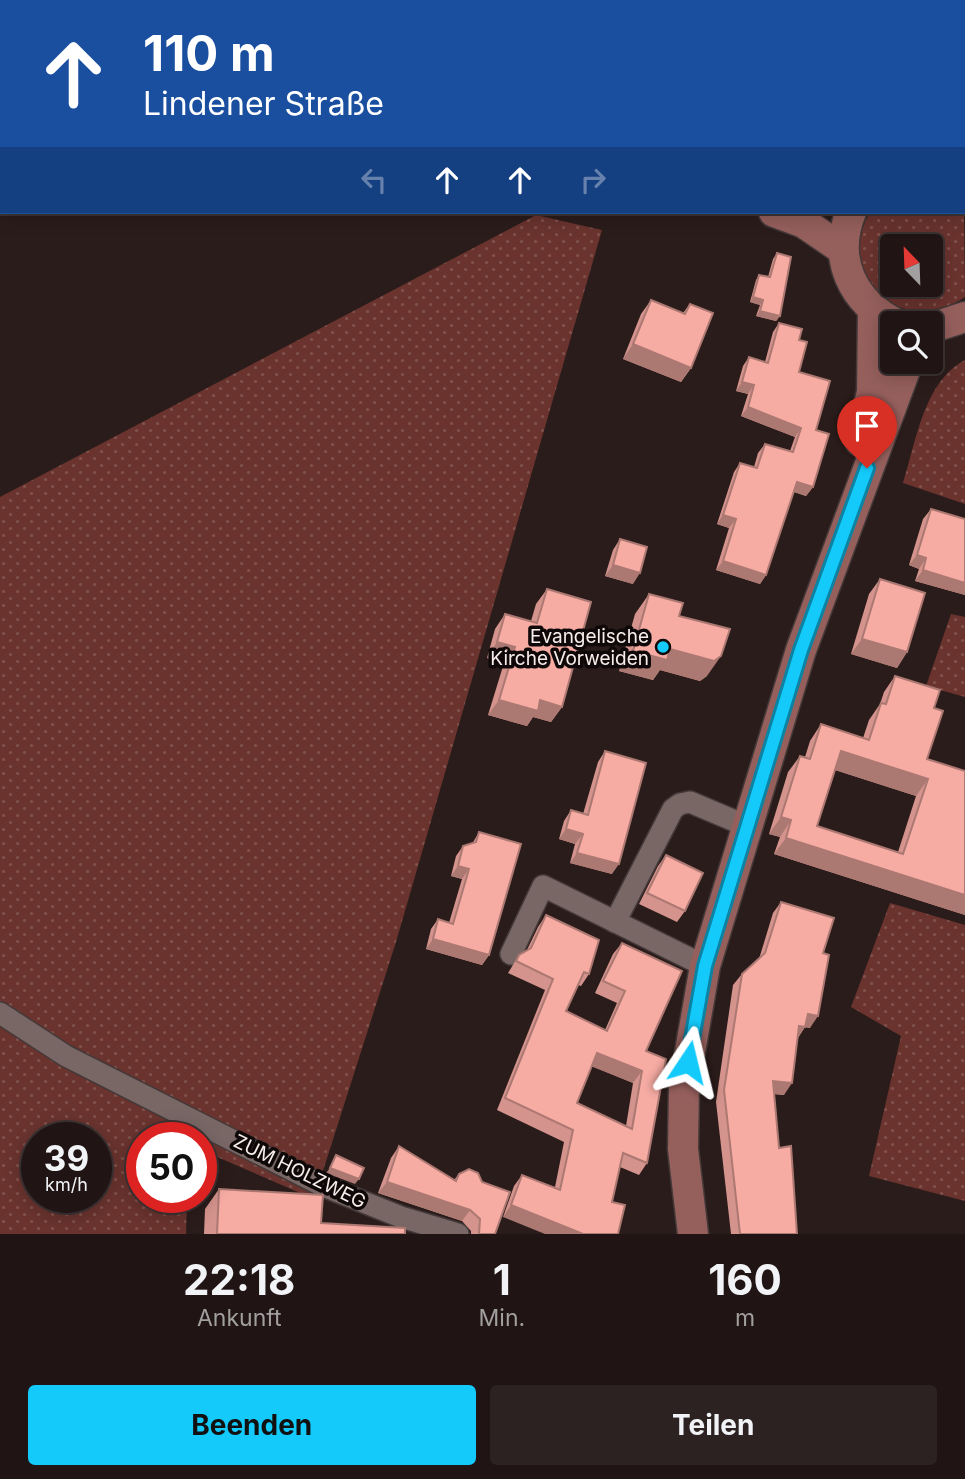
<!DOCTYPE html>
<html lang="de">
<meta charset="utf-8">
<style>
body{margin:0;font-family:Inter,sans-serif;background:#2d2222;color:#f1f3f6;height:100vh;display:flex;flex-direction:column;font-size:26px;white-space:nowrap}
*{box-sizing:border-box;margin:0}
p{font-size:23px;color:#a29fa0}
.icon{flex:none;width:38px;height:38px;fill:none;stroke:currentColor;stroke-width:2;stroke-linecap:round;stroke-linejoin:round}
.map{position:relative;height:1234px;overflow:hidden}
.sheet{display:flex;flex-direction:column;background:#201514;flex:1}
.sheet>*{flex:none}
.top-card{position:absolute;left:0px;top:0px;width:966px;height:214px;box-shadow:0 4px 18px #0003,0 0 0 2px #3d3434;background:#1a4fa0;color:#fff;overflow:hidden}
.needle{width:46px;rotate:337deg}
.fabs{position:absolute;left:880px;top:234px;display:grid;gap:14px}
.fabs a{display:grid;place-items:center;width:63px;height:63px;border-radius:7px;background:#201514;box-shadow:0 4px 18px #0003,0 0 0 2px #3d3434;font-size:35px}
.speed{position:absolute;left:21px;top:1122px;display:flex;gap:14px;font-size:35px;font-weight:700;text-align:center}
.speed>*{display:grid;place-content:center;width:91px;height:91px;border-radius:50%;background:#201514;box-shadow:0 4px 18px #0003,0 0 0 2px #3d3434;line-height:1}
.speed small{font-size:18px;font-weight:400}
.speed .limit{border:10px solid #d22;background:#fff;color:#111}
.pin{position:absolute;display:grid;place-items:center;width:60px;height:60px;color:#fff;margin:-72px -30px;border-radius:50% 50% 50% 0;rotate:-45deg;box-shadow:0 0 7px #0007}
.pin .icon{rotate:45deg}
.me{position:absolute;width:77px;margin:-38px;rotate:10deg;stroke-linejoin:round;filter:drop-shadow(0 0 5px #0008)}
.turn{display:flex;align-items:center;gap:24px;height:147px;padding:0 28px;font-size:32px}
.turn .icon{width:91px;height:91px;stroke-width:2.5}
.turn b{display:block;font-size:49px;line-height:60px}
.lanes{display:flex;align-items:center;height:66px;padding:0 28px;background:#0003;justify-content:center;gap:35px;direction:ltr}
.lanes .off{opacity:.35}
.eta{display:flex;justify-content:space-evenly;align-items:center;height:119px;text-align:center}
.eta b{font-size:42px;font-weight:700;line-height:49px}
.action{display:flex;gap:14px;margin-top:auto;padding:14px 28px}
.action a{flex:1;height:80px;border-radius:7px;background:#13cafb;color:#111;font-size:28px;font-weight:700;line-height:80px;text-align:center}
.action a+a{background:#2d2222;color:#f1f3f6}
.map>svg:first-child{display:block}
.grass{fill:url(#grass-dots);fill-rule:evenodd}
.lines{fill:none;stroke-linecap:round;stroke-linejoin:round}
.minor-casing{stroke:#443939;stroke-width:24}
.secondary-casing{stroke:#443939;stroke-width:33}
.minor{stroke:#786765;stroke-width:21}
.secondary{stroke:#955f5c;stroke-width:30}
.wall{fill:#d4938c;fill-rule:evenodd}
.shaded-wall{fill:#ac7872}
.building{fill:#f6aba3;stroke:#ac7872;stroke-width:2;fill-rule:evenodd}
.route-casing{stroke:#0c83a3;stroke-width:18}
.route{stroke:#13cafb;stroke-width:12}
.poi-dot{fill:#13cafb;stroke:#0e0808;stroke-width:2.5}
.labels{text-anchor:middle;stroke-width:7;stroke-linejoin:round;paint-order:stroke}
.poi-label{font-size:19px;fill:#f7edec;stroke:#0e0808;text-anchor:end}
.street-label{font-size:19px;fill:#f7edec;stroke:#0e0808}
</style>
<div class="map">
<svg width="965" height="1234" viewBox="0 0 965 1234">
<defs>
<pattern id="grass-dots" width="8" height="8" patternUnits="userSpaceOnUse" patternTransform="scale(1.75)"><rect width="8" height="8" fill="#6a332e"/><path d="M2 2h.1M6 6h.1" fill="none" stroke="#80514c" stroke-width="1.8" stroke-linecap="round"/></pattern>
</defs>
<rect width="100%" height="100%" fill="#2a1c1a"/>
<g class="grass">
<path d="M964,199l1,98c-63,42 -133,-18 -95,-85h94zM892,247h39v38h-39z"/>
<path d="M536,215l66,15 -206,712 -82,257 -113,-49v-12h-59v59h45l-1,37h-186v-737zM37,1138h59v59h-59z"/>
<path d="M965,360v144l-62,-21c13,-41 21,-102 62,-123z"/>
<polygon points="951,614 965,617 965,697 926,686"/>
<polygon points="890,903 965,925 965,1201 869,1176 901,1036 851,1007"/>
</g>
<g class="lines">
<defs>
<g id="minor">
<polyline points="615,922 673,809 680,804 690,802 749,827"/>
<polyline points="511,954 543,886 705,966"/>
<polyline points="0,1013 66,1056 321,1185 401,1217 458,1234"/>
</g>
<g id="secondary">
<polyline points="11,0 18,2"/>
<polyline points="964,94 965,91"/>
<polyline points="964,176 965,176"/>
<polyline points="774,212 804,223 842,249"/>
<path d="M851,212c-19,47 1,90 46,112"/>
<polyline points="931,328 965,317"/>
<polyline points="860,441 872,392 873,311"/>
<polyline points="693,1234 683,1149 684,1086 705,966 801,650 908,362"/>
</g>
</defs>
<use href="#minor" class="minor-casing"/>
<use href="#secondary" class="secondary-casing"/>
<use href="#minor" class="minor"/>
<use href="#secondary" class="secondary"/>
</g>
<g class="wall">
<polygon points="777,253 780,316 776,321 756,316 760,305 750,302 756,280 759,275 768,277 773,259"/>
<polygon points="651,300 683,313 690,304 691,368 681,382 623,359 641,314"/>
<polygon points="779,323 799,340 799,372 816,430 813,487 806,496 794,492 766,575 760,584 716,570 729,528 717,524 734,472 740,463 754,467 758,453 765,444 790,451 795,437 741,416 748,394 736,391 743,366 749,357 765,362 773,332"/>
<polygon points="931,509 965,519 965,595 915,581 919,569 909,565 923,519"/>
<polygon points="620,539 633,584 605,576 613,550"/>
<polygon points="880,579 907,652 897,668 851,654 869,594"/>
<polygon points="547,589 562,707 551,722 533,717 527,726 488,715 504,663 487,658 495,629 505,614 531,621 536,604"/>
<polygon points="649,594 679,616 707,676 700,681 660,670 653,680 619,671 635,614"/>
<path d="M895,676l39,32 -7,51 38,12v144l-191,-61 6,-17 -11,-3 19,-62 12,-16 5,1 5,-16 11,-17 42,14 6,-18 11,-16 4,-12zM835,770l81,26 -18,56 -81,-26z"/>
<polygon points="605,751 612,874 570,863 575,844 559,839 564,821 571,810 583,814 598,762"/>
<polygon points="479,832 489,955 482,965 426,949 431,929 438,919 449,923 462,879 451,876 456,856 463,846 472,844"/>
<polygon points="666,855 685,911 677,922 639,904 658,866"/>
<polygon points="781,902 823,953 810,1028 805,1027 798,1038 784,1095 774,1094 779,1148 797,1234 731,1234 716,1102 733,985 742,974 759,959 773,913"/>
<path d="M546,915l43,59 -8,12 -3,-1 -12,26 39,19 12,-27 -22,-10 18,-39 9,-11 24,108 1,112 -8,12 -19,-8 -117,50 11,-31 8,-11 33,12 9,-45 -67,-32 48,-120 -37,-17 11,-18 8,-5 11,-23zM592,1066l41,17 -7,43 -49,-23z"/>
<polygon points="399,1146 454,1180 459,1174 495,1234 471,1234 471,1231 462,1221 378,1193 391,1158"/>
<polygon points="219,1189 321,1223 405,1234 204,1234 205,1209"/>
</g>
<g class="shaded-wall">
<polygon points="753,297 763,300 760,305 750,302"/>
<polygon points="760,311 780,316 776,321 756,316"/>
<polygon points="633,344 691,368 681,382 623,359"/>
<polygon points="742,382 754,385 748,394 736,391"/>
<polygon points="748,407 801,428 795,437 741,416"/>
<polygon points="797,482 813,487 806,496 791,491"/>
<polygon points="723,515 736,519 729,528 717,524"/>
<polygon points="917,555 926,558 919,569 909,565"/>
<polygon points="723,561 766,575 760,584 716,570"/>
<polygon points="613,565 640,573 633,584 605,576"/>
<polygon points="923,570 965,583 965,595 915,581"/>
<polygon points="862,639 907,652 897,668 851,654"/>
<polygon points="497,642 515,647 504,663 487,658"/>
<polygon points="670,649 721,656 707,676 700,681 660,670 653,680 619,671 633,651"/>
<polygon points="499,700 540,700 562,707 551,722 533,717 527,726 488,715"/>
<polygon points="841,751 928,779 916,796 829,768"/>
<polygon points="781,817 791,820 780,837 769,834"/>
<polygon points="566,829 583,834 575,844 559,839"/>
<polygon points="786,838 965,895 965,915 774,854"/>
<polygon points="577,853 619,864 612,874 570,863"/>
<polygon points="458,866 469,869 462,879 451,876"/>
<polygon points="433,939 489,955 482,965 426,949"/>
<polygon points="808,1014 818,1016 810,1028 800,1026"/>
<polygon points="799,1026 805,1027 797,1039"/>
<polygon points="597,1053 642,1071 633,1083 588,1065"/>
<polygon points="773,1081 792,1083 784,1095 764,1093"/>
<polygon points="330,1168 359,1179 355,1184 326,1173"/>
<polygon points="387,1182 470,1210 462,1221 378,1193"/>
<polygon points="511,1205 583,1234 545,1234 503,1217"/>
</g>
<g class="building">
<rect x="678" y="0" width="21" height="2"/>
<polygon points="772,0 812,1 862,0 861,2 772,2"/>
<rect x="908" y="0" width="41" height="2"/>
<polygon points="777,253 791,257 780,316 760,311 763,300 753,297 759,275 770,277"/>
<polygon points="651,300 685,314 690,304 713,313 691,368 633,344"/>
<polygon points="779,323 802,329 799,340 807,342 799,372 830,381 816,430 829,434 813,487 797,482 766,575 723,561 736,519 723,515 740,463 757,468 765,444 793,452 801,428 748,407 754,385 742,382 749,357 768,363"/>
<polygon points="931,509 965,519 965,583 923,570 926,558 917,555"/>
<polygon points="620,539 647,547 640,573 613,565"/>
<polygon points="880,579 925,593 907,652 862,639"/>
<polygon points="547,589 591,602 562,707 540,700 538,711 499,700 515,647 497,642 505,614 537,623"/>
<polygon points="649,594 683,603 679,616 730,629 721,656 714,661 670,649 667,660 633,651"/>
<path d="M895,676l45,14 -6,18 9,3 -16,48 38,12v124l-179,-57 5,-18 -10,-3 19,-61 10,3 11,-35 48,16 12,-37 5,1zM841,751l87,28 -25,75 -86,-28z"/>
<polygon points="605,751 646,763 619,864 577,853 583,834 566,829 571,810 588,815"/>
<polygon points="479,832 521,844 489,955 433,939 438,919 453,924 469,869 458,866 463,846 476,842"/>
<polygon points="666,855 703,873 685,911 647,893"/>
<polygon points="781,902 834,918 823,953 829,955 818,1016 808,1014 805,1027 799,1026 792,1083 773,1081 779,1148 791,1146 797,1234 740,1234 724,1090 742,974 765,953"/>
<path d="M546,915l53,25 -10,34 -5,-2 -18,39 41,20 18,-40 -22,-10 19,-38 60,28 -36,80 20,8 -19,104 -24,-10 -11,49 13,3 -7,29h-35l-72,-29 11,-30 38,15 13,-60 -68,-32 48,-119 -37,-18 3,-6 12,-7zM597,1053l45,18 -10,58 -55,-26z"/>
<polygon points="399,1146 456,1181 459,1174 469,1169 478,1173 482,1182 510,1192 495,1234 479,1234 480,1219 470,1210 387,1182"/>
<polygon points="336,1155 364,1168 359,1179 330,1168"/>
<polygon points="219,1189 323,1195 321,1223 405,1228 405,1234 217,1234"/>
</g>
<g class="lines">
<defs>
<polyline id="route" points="688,1062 705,966 801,650 867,468"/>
</defs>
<use href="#route" class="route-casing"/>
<use href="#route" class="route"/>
</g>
<circle class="poi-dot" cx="663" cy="647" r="7"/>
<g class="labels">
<g class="poi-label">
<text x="649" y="643">Evangelische<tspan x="649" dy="22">Kirche Vorweiden</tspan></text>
</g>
<g class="street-label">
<text transform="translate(300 1171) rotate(26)" y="7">ZUM HOLZWEG</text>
</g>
</g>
</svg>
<div class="fabs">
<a><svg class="needle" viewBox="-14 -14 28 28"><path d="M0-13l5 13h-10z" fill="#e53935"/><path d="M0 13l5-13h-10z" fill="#a29fa0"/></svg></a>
<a><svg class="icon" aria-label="search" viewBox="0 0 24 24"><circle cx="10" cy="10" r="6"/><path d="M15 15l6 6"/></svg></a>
</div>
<div class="speed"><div>39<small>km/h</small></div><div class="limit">50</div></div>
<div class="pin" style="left:867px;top:468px;background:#d93025"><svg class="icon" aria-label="arrive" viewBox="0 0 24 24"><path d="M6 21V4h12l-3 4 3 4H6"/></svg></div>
<svg class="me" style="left:688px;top:1062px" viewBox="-20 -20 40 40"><path d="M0-17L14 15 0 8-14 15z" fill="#13cafb" stroke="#fff" stroke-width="4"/></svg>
<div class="top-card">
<div class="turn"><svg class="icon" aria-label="ahead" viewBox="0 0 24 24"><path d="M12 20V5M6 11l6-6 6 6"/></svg><div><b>110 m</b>Lindener Straße</div></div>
<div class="lanes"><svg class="icon off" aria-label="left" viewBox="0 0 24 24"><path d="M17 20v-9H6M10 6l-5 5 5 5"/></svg><svg class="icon" aria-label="ahead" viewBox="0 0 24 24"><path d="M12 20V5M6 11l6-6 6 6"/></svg><svg class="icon" aria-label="ahead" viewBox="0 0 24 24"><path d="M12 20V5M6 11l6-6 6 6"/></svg><svg class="icon off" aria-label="right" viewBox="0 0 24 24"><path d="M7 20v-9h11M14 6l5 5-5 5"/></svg></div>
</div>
</div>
<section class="sheet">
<div class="eta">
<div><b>22:18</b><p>Ankunft</p></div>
<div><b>1</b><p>Min.</p></div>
<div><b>160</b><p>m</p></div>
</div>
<div class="action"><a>Beenden</a><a>Teilen</a></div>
</section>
